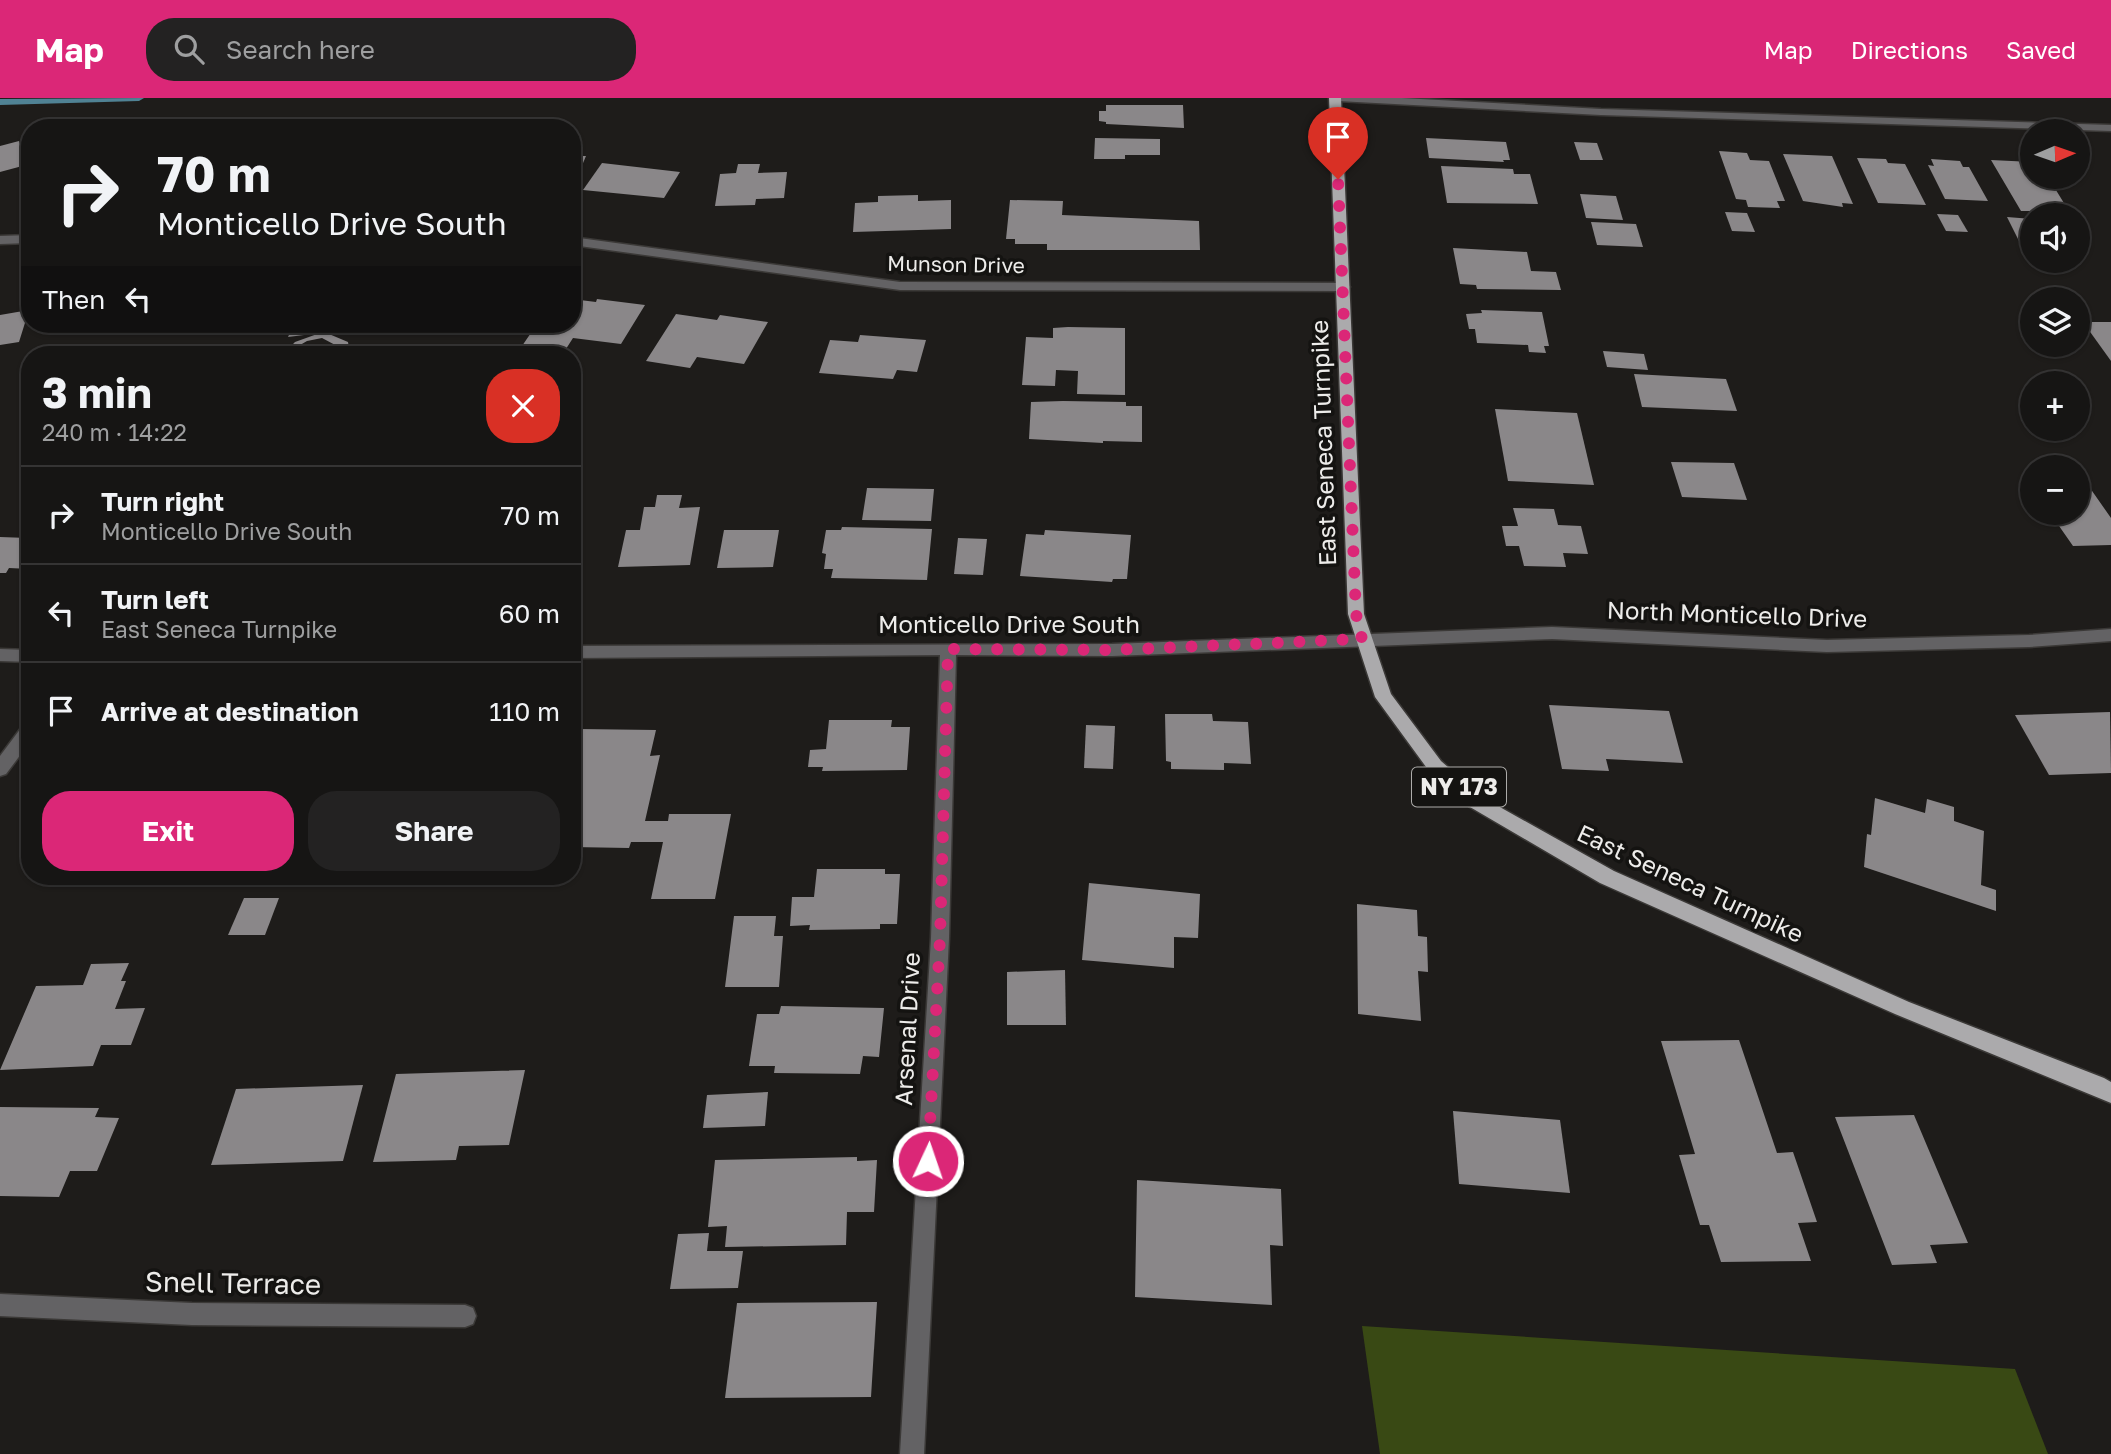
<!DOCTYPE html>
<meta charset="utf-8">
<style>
body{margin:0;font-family:"Golos Text",sans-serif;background:#232222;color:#f1f3f6;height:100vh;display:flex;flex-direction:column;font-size:26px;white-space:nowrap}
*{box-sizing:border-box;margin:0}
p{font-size:23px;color:#9e9fa0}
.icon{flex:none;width:38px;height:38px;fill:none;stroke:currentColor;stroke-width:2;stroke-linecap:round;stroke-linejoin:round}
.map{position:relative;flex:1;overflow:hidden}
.details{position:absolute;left:21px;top:248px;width:560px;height:539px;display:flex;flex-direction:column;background:#161514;border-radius:28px;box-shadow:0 2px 5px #0004,0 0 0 2px #353434}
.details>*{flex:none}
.top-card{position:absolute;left:21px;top:21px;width:560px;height:214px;border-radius:28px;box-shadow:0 2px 5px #0004,0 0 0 2px #353434;background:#161514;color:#f1f3f6;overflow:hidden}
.needle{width:46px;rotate:88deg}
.controls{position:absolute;left:2020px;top:21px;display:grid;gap:14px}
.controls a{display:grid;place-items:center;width:70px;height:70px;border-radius:50%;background:#161514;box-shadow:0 2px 5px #0004,0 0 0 2px #353434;font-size:35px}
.pin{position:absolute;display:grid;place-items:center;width:60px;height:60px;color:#fff;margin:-72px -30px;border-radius:50% 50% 50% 0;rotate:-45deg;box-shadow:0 0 7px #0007}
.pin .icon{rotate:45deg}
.me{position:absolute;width:77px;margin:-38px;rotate:3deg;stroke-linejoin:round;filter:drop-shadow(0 0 5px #0008)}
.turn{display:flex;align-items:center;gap:24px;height:147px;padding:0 21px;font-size:32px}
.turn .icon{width:91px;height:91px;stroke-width:2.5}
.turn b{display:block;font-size:49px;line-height:60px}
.then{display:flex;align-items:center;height:66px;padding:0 21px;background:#0003;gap:14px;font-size:26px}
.round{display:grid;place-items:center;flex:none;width:74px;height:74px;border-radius:28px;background:#232222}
.head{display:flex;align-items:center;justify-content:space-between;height:119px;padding:0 21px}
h1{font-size:42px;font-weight:700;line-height:52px}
.cta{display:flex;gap:14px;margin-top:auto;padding:14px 21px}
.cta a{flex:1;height:80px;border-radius:28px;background:#db2777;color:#fff;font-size:28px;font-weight:700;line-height:80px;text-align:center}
.cta a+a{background:#232222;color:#f1f3f6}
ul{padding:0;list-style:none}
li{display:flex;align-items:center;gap:21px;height:98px;padding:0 21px;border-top:2px solid #353434}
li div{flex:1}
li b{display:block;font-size:26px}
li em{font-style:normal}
header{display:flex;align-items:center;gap:42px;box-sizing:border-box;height:98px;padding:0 35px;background:#db2777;color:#fff}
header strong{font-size:33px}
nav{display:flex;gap:38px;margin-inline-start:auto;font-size:24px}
.search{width:490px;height:63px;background:#232222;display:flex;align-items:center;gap:18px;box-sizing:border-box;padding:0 24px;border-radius:28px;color:#9e9fa0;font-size:26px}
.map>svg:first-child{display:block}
.forest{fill:#394914}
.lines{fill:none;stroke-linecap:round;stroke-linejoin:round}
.stream{fill:#508294;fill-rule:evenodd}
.building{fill:#8a8789}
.minor-casing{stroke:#3b3937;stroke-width:3}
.major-casing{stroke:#3b3937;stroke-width:3}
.minor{fill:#636264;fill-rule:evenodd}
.major{fill:#abaaac;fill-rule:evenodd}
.route{stroke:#db2777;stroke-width:12;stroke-dasharray:0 21.6}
.labels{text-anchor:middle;stroke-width:7;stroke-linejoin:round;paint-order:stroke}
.far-street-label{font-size:21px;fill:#edecea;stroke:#141311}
.shield{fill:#141311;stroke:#acaba9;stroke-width:2}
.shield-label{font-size:23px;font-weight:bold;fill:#edecea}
.street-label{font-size:24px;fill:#edecea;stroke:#141311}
.near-street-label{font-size:28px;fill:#edecea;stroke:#141311}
</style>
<header>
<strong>Map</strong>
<div class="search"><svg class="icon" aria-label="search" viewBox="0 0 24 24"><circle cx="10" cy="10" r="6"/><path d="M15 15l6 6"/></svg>Search here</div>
<nav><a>Map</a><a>Directions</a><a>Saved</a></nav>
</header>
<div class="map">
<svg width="2111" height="1356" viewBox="0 0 2111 1356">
<rect width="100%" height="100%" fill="#1e1c1a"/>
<polygon class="forest" points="1362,1228 2015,1271 2048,1356 1380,1356"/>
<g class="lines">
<polygon class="stream" points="144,0 139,3 0,7 0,1"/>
</g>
<g class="building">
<polygon points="1106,7 1183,7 1184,30 1106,26 1106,24 1099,23 1099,13 1106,13"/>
<polygon points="1095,40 1160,41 1160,57 1125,57 1125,61 1094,61"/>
<polygon points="1426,40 1506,44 1510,62 1503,62 1504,64 1429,60"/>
<polygon points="19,43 26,67 0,74 0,48"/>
<polygon points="1574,44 1597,45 1603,62 1580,62"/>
<polygon points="1719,53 1747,55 1750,62 1769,63 1785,103 1777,103 1780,110 1748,109 1746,102 1736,101"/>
<polygon points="1783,56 1832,58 1853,106 1842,105 1843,109 1803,103"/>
<polygon points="572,58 586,58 575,84 572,84"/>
<polygon points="1857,60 1886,61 1888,65 1905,66 1926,107 1878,105"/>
<polygon points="1931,61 1960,63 1963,69 1969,69 1988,103 1945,101 1928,67 1934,68"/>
<polygon points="1991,62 2032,64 2032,79 2048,79 2070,115 2034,117 2031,113 2021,113"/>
<polygon points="602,65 680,74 664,100 583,92"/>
<polygon points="738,66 760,66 758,75 787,74 784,100 756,101 755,107 715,108 720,76 736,75"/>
<polygon points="1441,68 1513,71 1514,76 1530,76 1538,106 1447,105"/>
<polygon points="1580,96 1616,98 1623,122 1586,120"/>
<polygon points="918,97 918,103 951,102 951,131 853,134 855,105 878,104 878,98"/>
<polygon points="1010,102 1063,103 1062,117 1199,123 1200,152 1047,152 1047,146 1015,146 1015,141 1006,141"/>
<polygon points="1725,114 1747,115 1755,134 1732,133"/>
<polygon points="1937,116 1958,117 1968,134 1946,133"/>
<polygon points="2007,119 2032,121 2032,145 2020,145"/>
<polygon points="1591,124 1636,126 1643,149 1597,147"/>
<polygon points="1453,150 1527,154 1531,173 1556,174 1561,192 1477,191 1476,187 1460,186"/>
<polygon points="572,201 596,204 597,201 645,207 621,246 573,240 564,254 522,248 537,226 572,226"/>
<polygon points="29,212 19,244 0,247 0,217"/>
<polygon points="1481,212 1542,214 1549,248 1544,248 1546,255 1529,254 1528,247 1477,245 1475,231 1469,231 1466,216 1482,215"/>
<polygon points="676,216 717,222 720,217 768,224 744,266 697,259 690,270 646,263"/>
<polygon points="2083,224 2111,224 2111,263"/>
<polygon points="294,226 360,226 356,235 329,236 348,244 349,250 345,257 337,257 339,249 322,240 307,243 295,250 290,257 282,257 295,244 320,235 288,239"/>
<polygon points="420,226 441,226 435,235 415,233"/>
<polygon points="1068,229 1125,230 1125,297 1077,296 1078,273 1056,272 1055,288 1022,287 1026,239 1053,240 1053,230"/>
<polygon points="860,237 926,242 917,274 897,272 893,281 819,275 830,242 858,244"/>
<polygon points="1603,253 1644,256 1648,272 1607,269"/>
<polygon points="1634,276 1726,281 1737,313 1642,309"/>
<polygon points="1063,303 1126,304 1126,308 1142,308 1142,344 1103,343 1103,345 1029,341 1031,304"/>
<polygon points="1495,311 1577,315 1594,387 1508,383"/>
<polygon points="1671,364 1734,365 1747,402 1682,399"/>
<polygon points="867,390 934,391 931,423 862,422"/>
<polygon points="2090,390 2111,420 2111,447 2073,448 2050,415 2077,415 2077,391"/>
<polygon points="657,397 682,397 679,410 700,409 690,467 618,469 626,432 640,432 644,409 655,409"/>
<polygon points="1513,410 1554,411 1558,427 1581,428 1588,456 1563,455 1566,469 1524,468 1519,448 1506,448 1502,428 1518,428"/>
<polygon points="842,429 932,431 927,482 831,480 833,471 824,471 826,456 822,455 826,432 841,432"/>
<polygon points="724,432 779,432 773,469 717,470"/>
<polygon points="1045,432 1131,437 1127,481 1113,481 1112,484 1020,478 1026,436 1044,437"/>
<polygon points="30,437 30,471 9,470 6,475 0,475 0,439 28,440"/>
<polygon points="958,440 987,441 983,477 954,476"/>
<polygon points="1549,607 1669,613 1683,665 1606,661 1609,673 1562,671"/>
<polygon points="2110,614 2111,675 2049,677 2015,617"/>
<polygon points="1165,616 1212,616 1213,623 1248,624 1251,666 1224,665 1224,672 1171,671 1171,664 1166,663"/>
<polygon points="829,622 892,622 891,629 910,629 907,672 822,673 823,669 808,669 810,652 826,651"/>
<polygon points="1086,627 1115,628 1113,671 1084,670"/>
<polygon points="579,631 656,632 650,658 660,657 645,723 668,723 669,716 731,716 715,801 651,801 663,744 631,744 629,750 572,749 572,656"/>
<polygon points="1875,700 1925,715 1927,701 1954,709 1954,723 1984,733 1981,787 1996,792 1996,813 1864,769 1867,736 1871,737"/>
<polygon points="817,771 885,771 885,776 900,776 897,826 880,826 880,831 809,832 810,827 790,828 792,799 814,799"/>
<polygon points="1089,785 1200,796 1198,840 1174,839 1174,870 1082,862"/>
<polygon points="244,800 279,800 265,837 228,837"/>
<polygon points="1357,806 1417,812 1418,838 1427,839 1428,874 1418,873 1421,923 1358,916"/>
<polygon points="734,818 776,818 774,838 783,838 779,889 725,889"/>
<polygon points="129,865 121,883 126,883 115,911 145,910 131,947 101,947 93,968 0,972 36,888 83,887 91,866"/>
<polygon points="1065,872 1066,927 1007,927 1007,874"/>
<polygon points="781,908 884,910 879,959 863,958 860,976 774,975 775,968 749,968 757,916 779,916"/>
<polygon points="1739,942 1777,1055 1793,1054 1817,1124 1798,1125 1811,1163 1721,1164 1709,1127 1700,1127 1679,1057 1695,1056 1661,943"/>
<polygon points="525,972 509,1047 459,1048 456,1062 373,1064 396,976"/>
<polygon points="363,987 343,1063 211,1067 236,991"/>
<polygon points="768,994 765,1028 703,1030 707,997"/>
<polygon points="0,1009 99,1010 95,1019 119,1020 97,1073 70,1073 59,1099 0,1098"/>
<polygon points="1453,1013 1560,1022 1570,1095 1459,1086"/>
<polygon points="1914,1017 1968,1145 1930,1147 1937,1165 1892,1167 1835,1019"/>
<polygon points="857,1059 857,1063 877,1062 874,1114 847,1114 846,1147 725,1149 727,1128 708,1129 715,1062"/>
<polygon points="1137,1082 1281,1091 1283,1148 1270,1147 1272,1207 1135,1199"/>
<polygon points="709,1135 707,1153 743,1153 738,1190 670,1191 678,1136"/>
<polygon points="877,1204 871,1299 725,1300 737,1205"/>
</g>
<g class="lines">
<defs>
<g id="minor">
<polygon points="1332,0 1402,0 1601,11 2111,27 2111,33 1601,17 1338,3"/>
<polygon points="30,137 30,145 0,146 0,138"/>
<polygon points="572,139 900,184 1343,185 1350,189 1343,193 900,192 572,147"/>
<polygon points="1552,529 1827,542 2029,537 2111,531 2111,543 2029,549 1827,554 1552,541 1112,558 956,557 949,840 924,1356 900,1356 931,840 940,557 572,560 572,548 1112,546"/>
<polygon points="0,551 30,552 30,564 0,563"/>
<polygon points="30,624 30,644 6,676 0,678 0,658 24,626"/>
<polygon points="0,1196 192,1205 465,1207 473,1210 476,1218 473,1226 465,1229 192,1227 0,1218"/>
</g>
<polygon id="major" points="1329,0 1341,0 1364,516 1391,596 1441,663 1482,699 1614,773 1909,904 2104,980 2111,984 2111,1005 1895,916 1600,785 1470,709 1429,673 1375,599 1348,516"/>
</defs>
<use href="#minor" class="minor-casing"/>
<use href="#major" class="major-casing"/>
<use href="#minor" class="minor"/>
<use href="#major" class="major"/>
</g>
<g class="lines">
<polyline class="route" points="928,1063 940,840 948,551 1112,552 1362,541 1356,516 1338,81"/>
</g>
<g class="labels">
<g class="far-street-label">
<text transform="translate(956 167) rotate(1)" y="7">Munson Drive</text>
</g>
<rect class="shield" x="1412" y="669.5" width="94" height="39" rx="5"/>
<g class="shield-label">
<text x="1459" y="697">NY 173</text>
</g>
<g class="street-label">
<text transform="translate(1324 345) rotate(-92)" y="8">East Seneca Turnpike</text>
<text transform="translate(1737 517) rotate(2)" y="8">North Monticello Drive</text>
<text x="1009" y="535">Monticello Drive South</text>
<text transform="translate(1690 786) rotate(25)" y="8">East Seneca Turnpike</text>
<text transform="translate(908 931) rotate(-87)" y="8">Arsenal Drive</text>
</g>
<g class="near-street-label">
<text transform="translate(233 1185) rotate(1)" y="10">Snell Terrace</text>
</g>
</g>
</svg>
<div class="controls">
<a><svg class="needle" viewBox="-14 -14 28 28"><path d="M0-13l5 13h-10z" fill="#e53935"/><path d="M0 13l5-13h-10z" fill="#9e9fa0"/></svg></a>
<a><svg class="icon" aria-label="sound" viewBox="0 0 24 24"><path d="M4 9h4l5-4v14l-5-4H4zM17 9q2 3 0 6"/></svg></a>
<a><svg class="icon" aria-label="layers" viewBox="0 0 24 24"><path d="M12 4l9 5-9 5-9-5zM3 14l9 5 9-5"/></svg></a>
<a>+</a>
<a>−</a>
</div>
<div class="pin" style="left:1338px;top:81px;background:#d93025"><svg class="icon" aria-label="arrive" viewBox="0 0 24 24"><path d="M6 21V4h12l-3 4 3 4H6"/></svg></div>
<svg class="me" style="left:928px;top:1063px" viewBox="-20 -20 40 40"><circle r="17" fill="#db2777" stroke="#fff" stroke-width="3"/><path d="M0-11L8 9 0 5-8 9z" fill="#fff"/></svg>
<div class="top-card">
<div class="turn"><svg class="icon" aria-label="right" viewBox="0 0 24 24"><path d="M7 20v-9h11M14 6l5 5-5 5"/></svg><div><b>70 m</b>Monticello Drive South</div></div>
<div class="then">Then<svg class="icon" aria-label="left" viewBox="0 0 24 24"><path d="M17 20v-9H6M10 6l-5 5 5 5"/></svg></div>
</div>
<section class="details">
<div class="head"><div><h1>3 min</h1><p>240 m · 14:22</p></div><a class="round" style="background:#d93025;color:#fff"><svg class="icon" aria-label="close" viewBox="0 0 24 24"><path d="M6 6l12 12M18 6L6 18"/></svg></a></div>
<ul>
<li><svg class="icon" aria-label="right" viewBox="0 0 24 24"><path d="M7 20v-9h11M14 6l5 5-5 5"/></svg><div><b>Turn right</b><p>Monticello Drive South</p></div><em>70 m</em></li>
<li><svg class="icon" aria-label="left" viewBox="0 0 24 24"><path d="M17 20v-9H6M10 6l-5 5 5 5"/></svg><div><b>Turn left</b><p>East Seneca Turnpike</p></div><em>60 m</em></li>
<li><svg class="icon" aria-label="arrive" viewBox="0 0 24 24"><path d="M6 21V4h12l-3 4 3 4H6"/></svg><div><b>Arrive at destination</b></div><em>110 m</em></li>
</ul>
<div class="cta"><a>Exit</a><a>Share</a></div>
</section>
</div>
